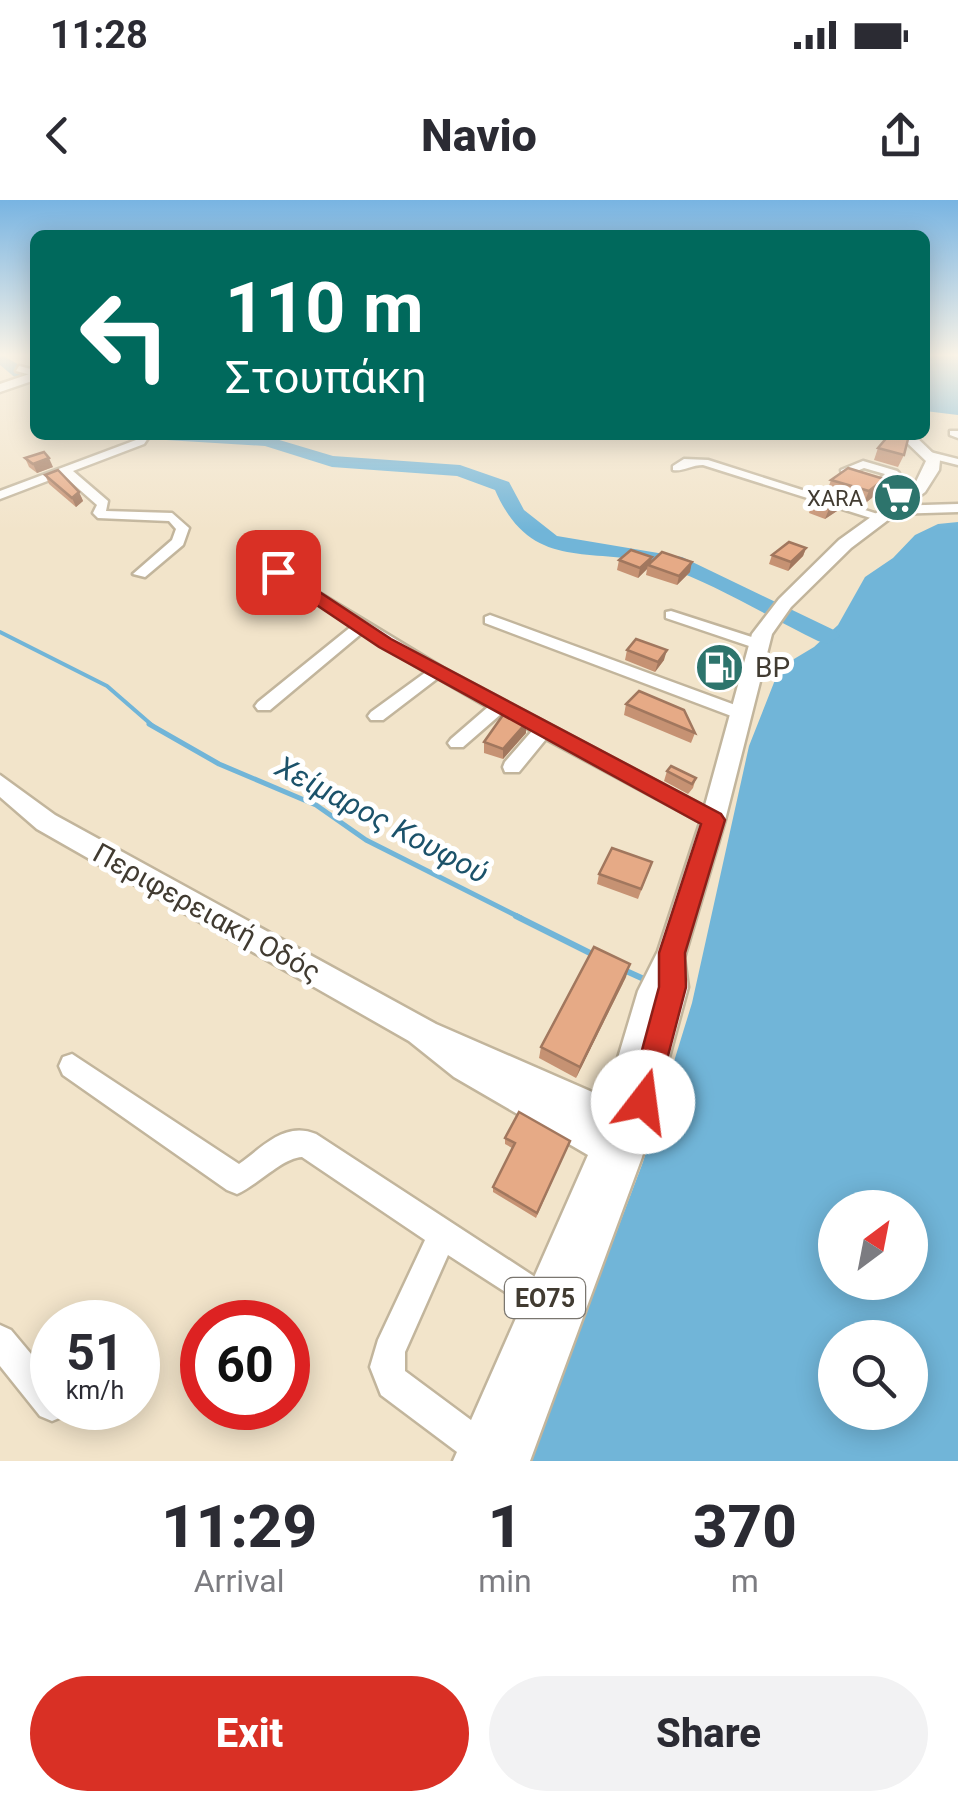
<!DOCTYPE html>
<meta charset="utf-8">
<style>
body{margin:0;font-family:Roboto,sans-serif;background:#f2f2f3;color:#2b2b33;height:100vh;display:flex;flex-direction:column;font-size:38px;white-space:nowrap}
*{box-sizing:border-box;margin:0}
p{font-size:32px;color:#7c7c81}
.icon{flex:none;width:55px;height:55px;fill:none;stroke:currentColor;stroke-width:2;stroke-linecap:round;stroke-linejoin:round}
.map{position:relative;height:1261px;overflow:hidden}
.sheet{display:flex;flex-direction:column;background:#fff;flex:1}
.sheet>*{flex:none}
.guide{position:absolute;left:30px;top:30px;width:900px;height:210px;border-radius:15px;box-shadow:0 5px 25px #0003;background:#00695c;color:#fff;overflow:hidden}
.needle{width:65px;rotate:32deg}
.tools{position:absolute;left:818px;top:990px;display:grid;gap:20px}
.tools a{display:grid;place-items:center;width:110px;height:110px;border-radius:50%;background:#fff;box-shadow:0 5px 25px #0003;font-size:50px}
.speed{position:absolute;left:30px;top:1100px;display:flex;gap:20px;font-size:50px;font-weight:700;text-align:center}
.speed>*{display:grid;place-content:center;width:130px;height:130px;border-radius:50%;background:#fff;box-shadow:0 5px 25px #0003;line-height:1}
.speed small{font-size:25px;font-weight:400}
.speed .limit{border:15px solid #d22;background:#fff;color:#111}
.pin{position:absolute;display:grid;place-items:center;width:85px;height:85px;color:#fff;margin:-42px;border-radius:20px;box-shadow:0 5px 15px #0006}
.me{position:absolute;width:110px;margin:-55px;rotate:15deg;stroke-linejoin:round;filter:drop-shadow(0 0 8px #0008)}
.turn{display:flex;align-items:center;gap:35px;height:210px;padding:0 30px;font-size:45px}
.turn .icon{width:130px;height:130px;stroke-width:2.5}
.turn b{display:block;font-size:70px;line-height:85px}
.eta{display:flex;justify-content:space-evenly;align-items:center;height:170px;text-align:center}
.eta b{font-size:60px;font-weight:800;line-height:70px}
.button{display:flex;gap:20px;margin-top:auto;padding:20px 30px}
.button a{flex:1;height:115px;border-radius:60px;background:#d93025;color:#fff;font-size:40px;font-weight:800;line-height:115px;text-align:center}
.button a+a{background:#f2f2f3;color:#2b2b33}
.status{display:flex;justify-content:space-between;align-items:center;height:70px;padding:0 50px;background:#fff;direction:ltr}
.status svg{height:28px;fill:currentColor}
header{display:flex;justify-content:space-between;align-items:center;height:130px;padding:0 30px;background:#fff;font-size:45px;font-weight:800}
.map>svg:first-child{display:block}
.water{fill:#71b5d8;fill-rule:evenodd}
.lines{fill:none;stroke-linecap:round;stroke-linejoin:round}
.stream-far2{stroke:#71b5d8;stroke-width:4}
.stream-far1{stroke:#71b5d8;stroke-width:5}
.stream{stroke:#71b5d8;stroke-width:6}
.river{fill:#71b5d8;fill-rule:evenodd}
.minor-casing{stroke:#c2b59c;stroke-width:5}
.major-casing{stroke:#c2b59c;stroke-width:5}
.minor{fill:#fff;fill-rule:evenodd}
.major{fill:#fff;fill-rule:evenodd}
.wall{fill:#c69273}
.shaded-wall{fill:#a1775e}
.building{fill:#e6aa86;stroke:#a1775e;stroke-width:2.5}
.route{fill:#d93025;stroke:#8d1f18;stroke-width:2.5}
.labels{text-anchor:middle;stroke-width:10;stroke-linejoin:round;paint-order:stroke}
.far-poi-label{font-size:22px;fill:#413b31;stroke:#fff;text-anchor:end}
.shield{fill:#fff;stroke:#7a766f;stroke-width:2.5}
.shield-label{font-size:25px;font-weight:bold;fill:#413b31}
.poi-label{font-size:28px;fill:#413b31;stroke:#fff;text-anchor:start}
.street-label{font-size:28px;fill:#413b31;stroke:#fff}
.water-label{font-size:30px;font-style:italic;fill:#1b526a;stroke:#fff}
</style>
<div class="status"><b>11:28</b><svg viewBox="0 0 49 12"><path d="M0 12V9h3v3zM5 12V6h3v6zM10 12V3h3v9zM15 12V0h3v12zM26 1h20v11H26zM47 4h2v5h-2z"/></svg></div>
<header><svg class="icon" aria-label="back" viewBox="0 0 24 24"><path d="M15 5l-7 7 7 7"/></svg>Navio<svg class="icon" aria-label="share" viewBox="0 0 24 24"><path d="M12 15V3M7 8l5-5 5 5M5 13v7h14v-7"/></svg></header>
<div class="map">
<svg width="958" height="1261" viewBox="0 0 958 1261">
<rect width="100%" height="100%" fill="#f2e4ca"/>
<g class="water">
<polygon points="925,154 958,154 958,215 925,211"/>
<path d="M958,322v939h-428l113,-299 49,-159 57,-257 26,-66 14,-18 25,-15 24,-22 27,-48 28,-19 22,-23 23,-11zM835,1008h75v74h-75zM835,1138h75v74h-75z"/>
</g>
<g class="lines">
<polyline class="stream-far2" points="0,432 107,486 153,526"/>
<polyline class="stream-far1" points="149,524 219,564 316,605 366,640 521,718"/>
<g class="stream">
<polyline points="516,716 596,756"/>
<polyline points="624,770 646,780"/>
</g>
<g class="river">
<polygon points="0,154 35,174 35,184 18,180 0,165"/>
<path d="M157,235l109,1 67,20 127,9 49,17 15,28 33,26 125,21 154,74 4,5 -13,8 -9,-3c-48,-23 -102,-57 -153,-74 -71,-24 -132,10 -170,-77l-38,-14 -125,-9 -67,-21 -99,-6z"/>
</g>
<defs>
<g id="minor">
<polygon points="19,166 35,170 35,176 16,171"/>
<polygon points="950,231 958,231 958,238 950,235"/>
<polygon points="140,235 150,235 144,244 73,271 108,301 106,311 172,313 189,328 183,345 145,377 133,374 172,340 176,329 169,321 98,318 93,313 97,305 63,275 0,299 0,291 136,240"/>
<polygon points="930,252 958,259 958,265 926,257 926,253"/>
<path d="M684,259l24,1 179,57 -10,3 -174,-55c-12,0 -21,7 -30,5v-4z"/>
<path d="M863,261l34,10 2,2 -12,12 27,9v6l-71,-22 -2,-8zM864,268l21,6 -8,8 -25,-9z"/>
<polygon points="958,304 958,312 892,314 886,310 892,306"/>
<polygon points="278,368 443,468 720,615 723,620 720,625 706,625 546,539 519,572 505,572 503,567 505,562 532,531 501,514 463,547 451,547 448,543 451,539 488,507 438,478 383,520 371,520 368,516 371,512 426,472 362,433 270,510 258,510 255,506 258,502 352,426 273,375 271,372"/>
<polygon points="671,411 764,441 766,444 764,447 752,447 666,418 666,412"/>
<polygon points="490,415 746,509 749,513 740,519 734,517 485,423 485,417"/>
<path d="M72,854l167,110c23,-16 45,-43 77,-30l239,156 5,11 -5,11 -11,5 -96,-62 -43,97v19l105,78 5,12h-46l-88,-66 -11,-28 8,-27 47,-100 -123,-83c-20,1 -44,28 -65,37l-10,-4 -164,-115 -4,-9 4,-9z"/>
<polygon points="0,1125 11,1130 52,1179 52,1208 67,1208 64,1216 52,1221 40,1216 0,1166"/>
</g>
<g id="major">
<polygon points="35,172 35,180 0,192 0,184"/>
<polygon points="899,235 914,235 940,260 939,270 925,292 851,348 791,407 772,434 725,620 684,758 688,787 642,957 530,1261 453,1261 588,955 454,877 409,841 37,629 0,597 0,575 55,615 436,824 606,898 638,791 658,751 701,620 752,434 779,399 839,340 914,286 926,261"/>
</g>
</defs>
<use href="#minor" class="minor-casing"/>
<use href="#major" class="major-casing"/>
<use href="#minor" class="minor"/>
<use href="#major" class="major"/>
</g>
<g class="wall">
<polygon points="878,248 904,255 898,267 874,260"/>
<polygon points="25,258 53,267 37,273 29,267"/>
<polygon points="45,275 79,292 83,301 76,307 49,284"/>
<polygon points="831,280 878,293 863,305 826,294"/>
<polygon points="812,303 837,311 825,319 809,313"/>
<polygon points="806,348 803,356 788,371 769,364 772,355"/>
<polygon points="652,357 651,362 690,372 677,385 646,375 647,369 638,378 617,370 619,360"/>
<polygon points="627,450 664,460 655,472 625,460"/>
<polygon points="626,504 695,533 691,543 624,515"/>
<polygon points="526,533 503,559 484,553 484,542"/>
<polygon points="667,571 696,578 693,588 688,594 664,581"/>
<polygon points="652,662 638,699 597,684 599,674"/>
<polygon points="626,777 576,878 539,858 541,847"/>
<polygon points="505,938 570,941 536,1018 493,992 493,987 512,948 505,944"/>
</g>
<g class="shaded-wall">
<polygon points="49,258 53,267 37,273 33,264"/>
<polygon points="884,279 878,293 863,305 869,291"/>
<polygon points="79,292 83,301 76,307 72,298"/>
<polygon points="841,302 837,311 825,319 829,309"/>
<polygon points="806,348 803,356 788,371 791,362"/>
<polygon points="652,357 650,366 648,365 647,369 638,378 640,368"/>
<polygon points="692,362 690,372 677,385 679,376"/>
<polygon points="667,450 664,460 655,472 658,462"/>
<polygon points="526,523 526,533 503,559 503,549"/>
<polygon points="630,764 626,777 576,878 580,867"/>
</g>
<g class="building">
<polygon points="889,235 909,235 904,255 878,248"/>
<polygon points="44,252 49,258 33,264 25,258"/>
<polygon points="848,268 884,279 869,291 831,280"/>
<polygon points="58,270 79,292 72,298 45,275"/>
<polygon points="823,296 841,302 829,309 812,303"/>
<polygon points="789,342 806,348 791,362 772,355"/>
<polygon points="631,350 652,357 640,368 619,360"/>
<polygon points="662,352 692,362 679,376 648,365"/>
<polygon points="636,439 667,450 658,462 627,450"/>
<polygon points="639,491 684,510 695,533 626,504"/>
<polygon points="503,515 526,523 503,549 484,542"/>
<polygon points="671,566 696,578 692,584 667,571"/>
<polygon points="612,648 652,662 641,689 599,674"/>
<polygon points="594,747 630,764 580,867 541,847"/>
<polygon points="519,912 570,941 537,1013 493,987 515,943 505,938"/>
</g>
<linearGradient id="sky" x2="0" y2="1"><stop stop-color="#78b4e2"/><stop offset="0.47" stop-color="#f9f3e7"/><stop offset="1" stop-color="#f9f3e7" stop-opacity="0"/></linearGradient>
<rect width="958" height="330" fill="url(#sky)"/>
<polygon class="route" points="272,368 283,368 391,439 721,614 725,620 685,753 686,787 653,913 643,917 632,913 628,902 659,787 659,753 701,624 379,447 272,375"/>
<defs>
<symbol id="supermarket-disc" viewBox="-11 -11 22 22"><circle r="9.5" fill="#2d746c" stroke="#fff"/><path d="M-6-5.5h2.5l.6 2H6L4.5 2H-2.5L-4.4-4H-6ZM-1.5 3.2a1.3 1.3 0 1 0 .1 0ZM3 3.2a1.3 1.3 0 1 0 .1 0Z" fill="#fff"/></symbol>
<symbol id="fuel-disc" viewBox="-11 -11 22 22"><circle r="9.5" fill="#2d746c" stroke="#fff"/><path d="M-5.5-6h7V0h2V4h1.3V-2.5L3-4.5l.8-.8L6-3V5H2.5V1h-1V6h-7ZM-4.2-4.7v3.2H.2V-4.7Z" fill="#fff"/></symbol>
</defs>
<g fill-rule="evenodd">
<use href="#supermarket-disc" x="870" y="270" width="55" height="55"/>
<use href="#fuel-disc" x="692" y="440" width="55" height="55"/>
</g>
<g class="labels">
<g class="far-poi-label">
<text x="863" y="306">XARA</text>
</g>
<rect class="shield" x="505" y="1078" width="80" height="40" rx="8"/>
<g class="shield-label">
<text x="545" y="1107">ΕΟ75</text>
</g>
<g class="poi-label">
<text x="755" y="477">BP</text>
</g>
<g class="street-label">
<text transform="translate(207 712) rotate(29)" y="10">Περιφερειακή Οδός</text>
</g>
<g class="water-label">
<text transform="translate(382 620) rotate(28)" y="10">Χείμαρος Κουφού</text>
</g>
</g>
</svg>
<div class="tools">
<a><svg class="needle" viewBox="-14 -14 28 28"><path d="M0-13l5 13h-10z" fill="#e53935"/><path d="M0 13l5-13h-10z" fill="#7c7c81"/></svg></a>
<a><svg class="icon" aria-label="search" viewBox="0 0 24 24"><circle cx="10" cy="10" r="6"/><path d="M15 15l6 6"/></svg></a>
</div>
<div class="speed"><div>51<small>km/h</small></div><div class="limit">60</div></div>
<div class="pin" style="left:278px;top:372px;background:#d93025"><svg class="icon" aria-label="arrive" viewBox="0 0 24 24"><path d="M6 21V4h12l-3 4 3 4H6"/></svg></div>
<svg class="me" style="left:643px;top:902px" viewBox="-20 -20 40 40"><circle r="19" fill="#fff"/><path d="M0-13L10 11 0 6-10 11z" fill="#d93025"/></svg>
<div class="guide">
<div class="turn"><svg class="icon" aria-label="left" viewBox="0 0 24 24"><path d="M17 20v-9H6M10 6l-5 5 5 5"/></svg><div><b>110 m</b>Στουπάκη</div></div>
</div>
</div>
<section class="sheet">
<div class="eta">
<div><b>11:29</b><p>Arrival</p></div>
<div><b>1</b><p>min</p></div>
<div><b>370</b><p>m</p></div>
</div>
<div class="button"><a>Exit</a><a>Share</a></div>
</section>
